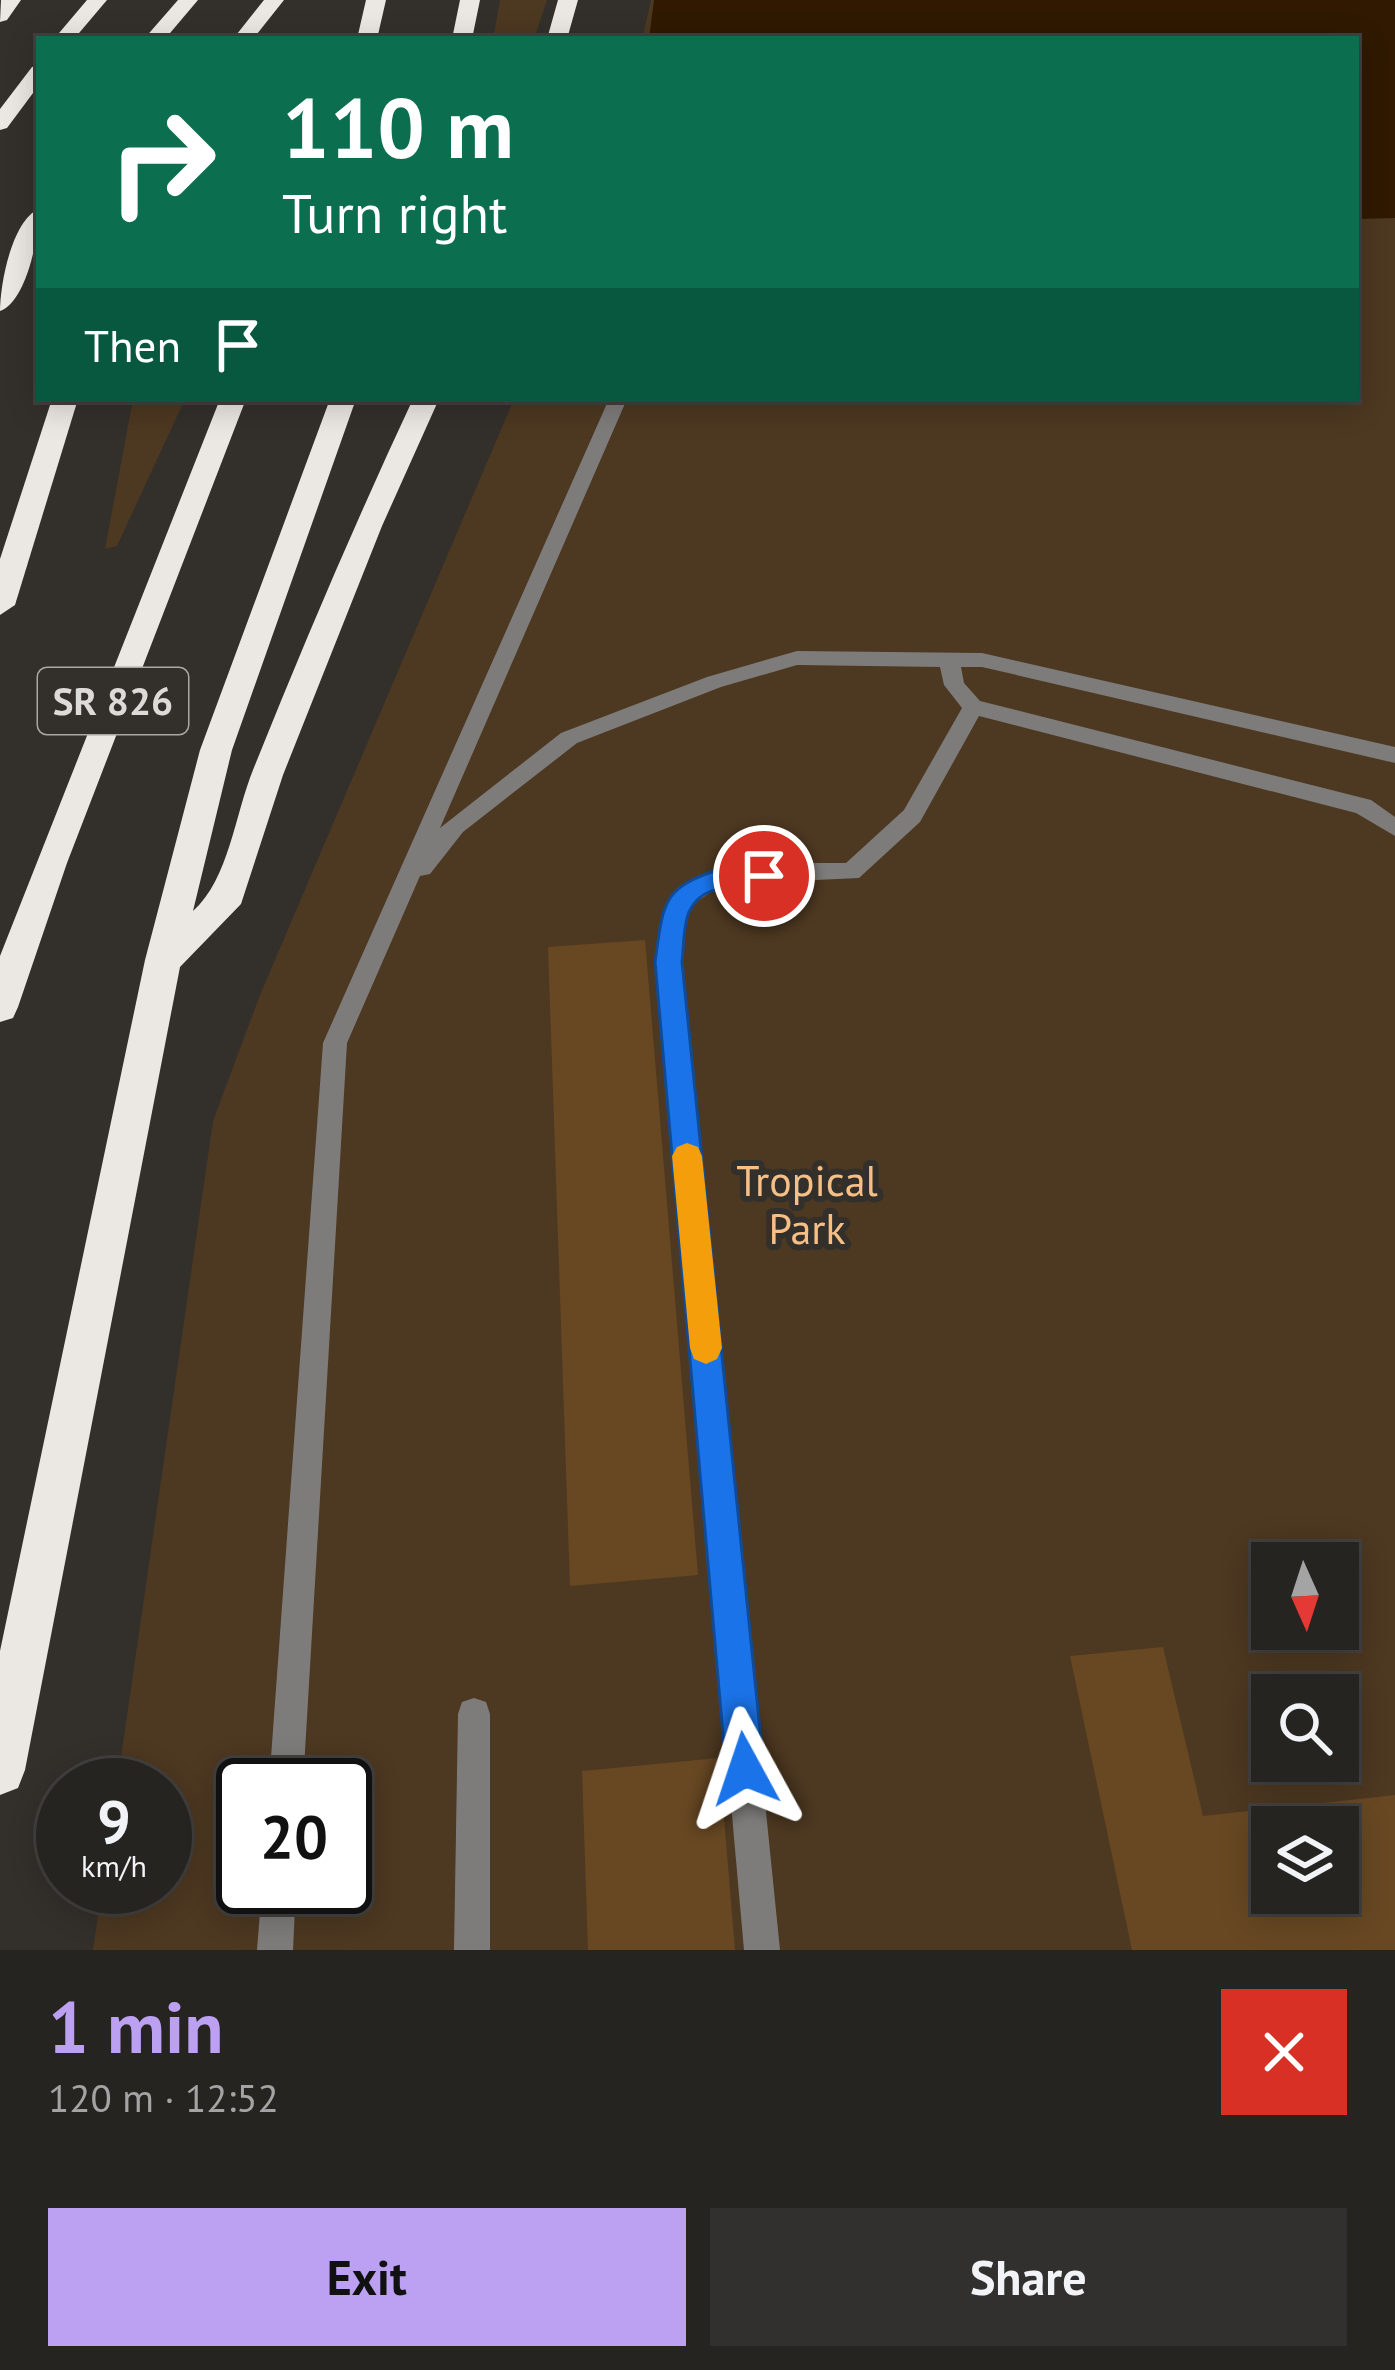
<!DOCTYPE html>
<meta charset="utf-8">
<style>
body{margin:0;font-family:"PT Sans",sans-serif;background:#32302e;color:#f1f3f6;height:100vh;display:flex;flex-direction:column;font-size:45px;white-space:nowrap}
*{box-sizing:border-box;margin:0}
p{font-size:39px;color:#a4a4a5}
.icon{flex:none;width:66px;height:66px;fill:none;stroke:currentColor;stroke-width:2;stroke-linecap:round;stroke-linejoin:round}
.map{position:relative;height:1950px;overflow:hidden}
.panel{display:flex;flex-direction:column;background:#262421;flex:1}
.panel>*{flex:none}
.top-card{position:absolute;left:36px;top:36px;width:1323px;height:366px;border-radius:0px;box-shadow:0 6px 30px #0003,0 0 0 3px #42413f;background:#0b6e4f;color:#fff;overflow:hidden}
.needle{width:78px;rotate:177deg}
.controls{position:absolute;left:1251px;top:1542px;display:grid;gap:24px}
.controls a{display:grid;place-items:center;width:108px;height:108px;border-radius:0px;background:#262421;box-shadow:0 6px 30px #0003,0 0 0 3px #42413f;font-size:60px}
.speed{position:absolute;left:36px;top:1758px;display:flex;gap:24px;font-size:60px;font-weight:700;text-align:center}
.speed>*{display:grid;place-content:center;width:156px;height:156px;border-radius:50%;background:#262421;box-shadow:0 6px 30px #0003,0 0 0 3px #42413f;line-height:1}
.speed small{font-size:30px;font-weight:400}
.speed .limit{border:6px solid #111;border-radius:18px;background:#fff;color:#111}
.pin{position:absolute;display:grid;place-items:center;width:102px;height:102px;color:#fff;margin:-51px;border:6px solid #fff;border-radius:50%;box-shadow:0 3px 12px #0007}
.me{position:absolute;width:132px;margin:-66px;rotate:355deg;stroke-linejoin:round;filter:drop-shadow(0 0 9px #0008)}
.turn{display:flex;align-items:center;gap:42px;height:252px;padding:0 48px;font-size:54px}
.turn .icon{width:156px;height:156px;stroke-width:2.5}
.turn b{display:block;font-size:84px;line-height:102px}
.then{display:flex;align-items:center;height:114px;padding:0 48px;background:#0003;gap:24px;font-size:45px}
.round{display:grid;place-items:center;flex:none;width:126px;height:126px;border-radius:0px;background:#32302e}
.head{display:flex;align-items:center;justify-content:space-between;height:204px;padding:0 48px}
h1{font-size:72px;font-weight:600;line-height:90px;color:#bca0f2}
.primary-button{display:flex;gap:24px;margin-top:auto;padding:24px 48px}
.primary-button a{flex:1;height:138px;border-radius:0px;background:#bca0f2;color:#111;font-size:48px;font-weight:600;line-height:138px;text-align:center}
.primary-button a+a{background:#32302e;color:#f1f3f6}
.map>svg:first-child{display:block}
.green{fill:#4d3821;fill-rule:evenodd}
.water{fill:#301900}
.building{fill:#684823;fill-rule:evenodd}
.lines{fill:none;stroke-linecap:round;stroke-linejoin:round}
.service{fill:#7e7c7a;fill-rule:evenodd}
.motorway{fill:#ebe7e2;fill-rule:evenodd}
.route{fill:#1a73e8;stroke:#114b97;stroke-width:3}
.slow{fill:#f59e0b}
.labels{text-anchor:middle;stroke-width:12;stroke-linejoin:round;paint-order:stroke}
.shield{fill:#33302c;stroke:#aaa8a4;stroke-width:3}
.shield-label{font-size:39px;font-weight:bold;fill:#dddbd8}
.park-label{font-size:42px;fill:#f6bf85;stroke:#33302c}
</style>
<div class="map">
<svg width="1395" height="1950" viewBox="0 0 1395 1950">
<rect width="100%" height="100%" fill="#33302c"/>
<g class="green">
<polygon points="500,0 547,0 534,39 493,39"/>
<path d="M651,0h744v1950h-1302l9,-63h63v-102h-48l96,-664 47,-126 254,-596h842v-360h-714zM1272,1563h66v66h-66zM1272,1695h66v66h-66zM243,1785h102v102h-102zM1272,1827h66v66h-66z"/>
<polygon points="133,399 185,399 117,546 105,549"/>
</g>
<polygon class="water" points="654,0 1395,0 1395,218 1356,219 1356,39 649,39"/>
<g class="building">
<polygon points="645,940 698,1575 570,1586 548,947"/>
<path d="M1163,1647l40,169 192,-21v155h-263l-62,-294zM1272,1827h66v66h-66z"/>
<polygon points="719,1758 735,1950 588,1950 582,1771"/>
</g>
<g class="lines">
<g class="service">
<path d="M609,399h18l-187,429 121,-95 146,-56 90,-26 185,2 413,94v16l-413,-96h-21l3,16 16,18 391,99 24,17v19l-39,-23 -377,-97 -59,106 -61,56 -107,5 -41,9 -18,12 -7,12 -6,46 100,988h-36l-88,-988c3,-24 3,-53 22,-72 35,-34 122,-26 168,-27l58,-53 58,-102 -18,-23 -4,-18 -143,-2 -76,22 -144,56 -114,89 -33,42 -10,2 -73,167 -44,742h-34l54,-742z"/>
<polygon points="474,1698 486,1702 490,1714 490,1950 454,1950 458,1714 462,1702"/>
<polygon points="262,1887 296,1887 293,1950 257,1950"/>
</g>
<g class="motorway">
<polygon points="1,0 21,0 7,20 0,22"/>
<polygon points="87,0 107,0 74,39 54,39"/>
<polygon points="178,0 198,0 165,39 144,39"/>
<polygon points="264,0 284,0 253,39 233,39"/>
<polygon points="366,0 386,0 377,39 357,39"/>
<polygon points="460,0 480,0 472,39 452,39"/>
<polygon points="558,0 578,0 567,39 547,39"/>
<polygon points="39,65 39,85 7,128 0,130 0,109 32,67"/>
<path d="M39,209c0,27 -12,92 -39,102 0,-27 12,-91 39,-102z"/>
<polygon points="52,399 78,399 15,605 0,615 0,559"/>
<polygon points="220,399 246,399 67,863 18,1007 13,1018 0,1022 0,956"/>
<path d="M330,399h26l-124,351 -39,161c36,-32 42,-97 60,-141 50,-125 103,-249 160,-371h26l-57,127 -99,249 -42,129 -61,63 -155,803 -7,18 -18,7v-144l145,-691 55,-210z"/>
</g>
</g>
<path class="route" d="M729,866h35l12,10c-18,24 -68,-5 -87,36 -6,14 -5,35 -7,50l82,807 -5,14 -14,5 -13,-5 -6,-14 -71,-807c9,-66 8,-75 74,-96z"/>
<polygon class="slow" points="687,1143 698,1147 702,1156 722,1348 717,1359 706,1364 694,1359 690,1348 672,1156 677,1147"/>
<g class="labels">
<rect class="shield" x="38" y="668" width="150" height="66" rx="9"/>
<g class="shield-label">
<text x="113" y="715">SR 826</text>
</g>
<g class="park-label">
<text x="807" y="1196">Tropical<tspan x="807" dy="48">Park</tspan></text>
</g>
</g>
</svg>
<div class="controls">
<a><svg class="needle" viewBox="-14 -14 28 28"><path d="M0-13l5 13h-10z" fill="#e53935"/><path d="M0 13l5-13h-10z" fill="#a4a4a5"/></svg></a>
<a><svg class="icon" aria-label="search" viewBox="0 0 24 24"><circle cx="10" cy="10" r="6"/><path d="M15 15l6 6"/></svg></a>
<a><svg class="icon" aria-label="layers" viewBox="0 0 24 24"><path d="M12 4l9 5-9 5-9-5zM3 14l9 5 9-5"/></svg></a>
</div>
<div class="speed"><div>9<small>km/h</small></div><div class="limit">20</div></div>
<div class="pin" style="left:764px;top:876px;background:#d93025"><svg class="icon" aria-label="arrive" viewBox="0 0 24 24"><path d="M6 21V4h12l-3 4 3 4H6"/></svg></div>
<svg class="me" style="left:745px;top:1769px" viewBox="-20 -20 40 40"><path d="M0-17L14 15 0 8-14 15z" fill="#1a73e8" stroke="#fff" stroke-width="4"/></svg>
<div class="top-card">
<div class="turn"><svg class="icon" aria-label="right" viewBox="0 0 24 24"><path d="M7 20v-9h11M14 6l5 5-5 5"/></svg><div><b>110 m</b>Turn right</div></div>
<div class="then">Then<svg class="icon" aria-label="arrive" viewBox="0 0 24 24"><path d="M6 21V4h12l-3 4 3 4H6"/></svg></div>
</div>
</div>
<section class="panel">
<div class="head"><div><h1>1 min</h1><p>120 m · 12:52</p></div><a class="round" style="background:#d93025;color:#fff"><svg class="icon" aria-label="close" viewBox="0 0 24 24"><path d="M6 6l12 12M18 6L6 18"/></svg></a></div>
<div class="primary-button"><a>Exit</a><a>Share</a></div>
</section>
